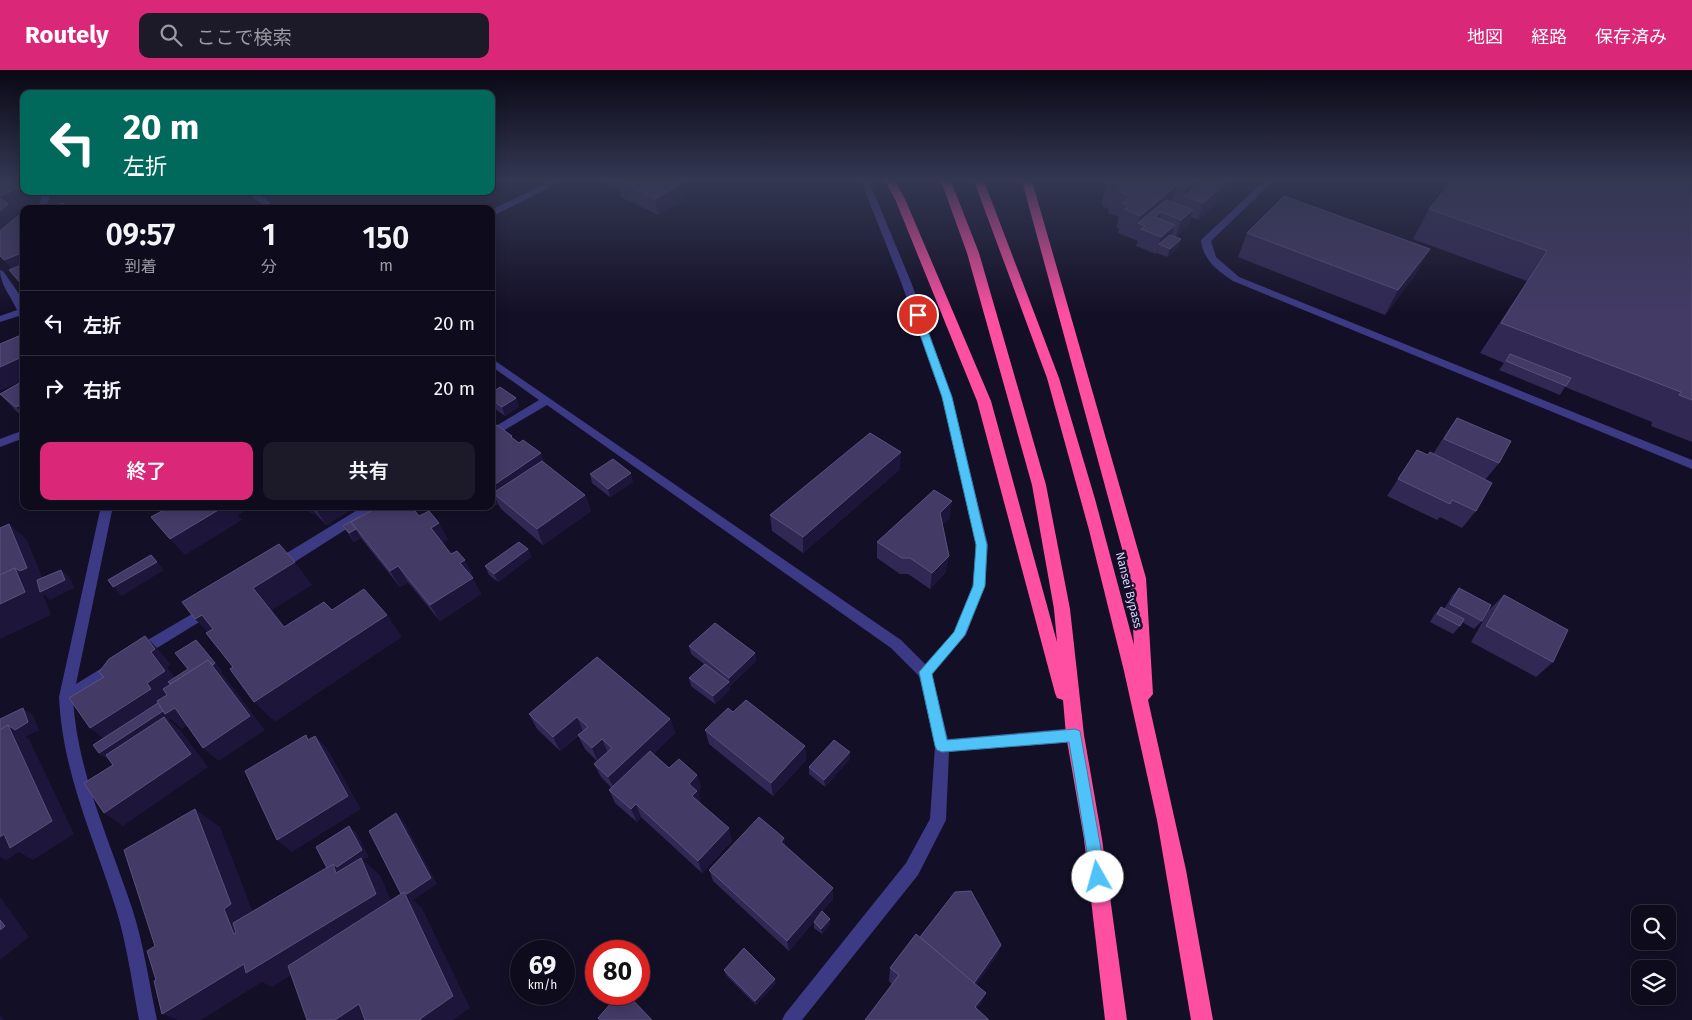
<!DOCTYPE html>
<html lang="ja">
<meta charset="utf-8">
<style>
body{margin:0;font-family:"Fira Sans","Noto Sans JP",sans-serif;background:#1c1929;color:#f1f3f6;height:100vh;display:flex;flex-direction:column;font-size:19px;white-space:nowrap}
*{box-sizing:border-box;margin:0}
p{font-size:16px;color:#9b9ba3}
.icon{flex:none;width:28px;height:28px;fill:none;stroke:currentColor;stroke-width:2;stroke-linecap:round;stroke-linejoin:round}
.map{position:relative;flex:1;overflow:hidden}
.details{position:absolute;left:20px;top:135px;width:475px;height:305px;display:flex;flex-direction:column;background:#0e0b1c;border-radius:10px;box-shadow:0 2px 12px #0003,0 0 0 1px #2e2b3b}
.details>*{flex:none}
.hud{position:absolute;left:20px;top:20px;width:475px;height:105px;border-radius:10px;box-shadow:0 2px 12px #0003,0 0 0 1px #2e2b3b;background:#00695c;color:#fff;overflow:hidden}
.fabs{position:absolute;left:1631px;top:835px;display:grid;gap:10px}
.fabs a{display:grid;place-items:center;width:45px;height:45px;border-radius:10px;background:#0e0b1c;box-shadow:0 2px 12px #0003,0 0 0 1px #2e2b3b;font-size:25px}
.speed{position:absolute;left:510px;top:870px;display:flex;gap:10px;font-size:25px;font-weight:700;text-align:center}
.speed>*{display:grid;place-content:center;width:65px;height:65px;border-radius:50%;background:#0e0b1c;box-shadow:0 2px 12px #0003,0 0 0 1px #2e2b3b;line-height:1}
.speed small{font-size:12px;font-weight:400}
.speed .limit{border:8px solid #d22;background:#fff;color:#111}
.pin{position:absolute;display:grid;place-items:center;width:42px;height:42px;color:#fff;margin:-21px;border:2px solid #fff;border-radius:50%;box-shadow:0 1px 5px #0007}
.me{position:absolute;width:55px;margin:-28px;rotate:353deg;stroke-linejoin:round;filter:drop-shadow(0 0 4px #0008)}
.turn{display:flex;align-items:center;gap:18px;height:105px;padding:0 20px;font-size:22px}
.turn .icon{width:65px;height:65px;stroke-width:2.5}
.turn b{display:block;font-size:35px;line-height:42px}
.eta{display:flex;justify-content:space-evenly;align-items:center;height:85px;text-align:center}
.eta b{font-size:30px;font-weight:600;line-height:35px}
.primary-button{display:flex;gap:10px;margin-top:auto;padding:10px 20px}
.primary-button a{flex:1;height:58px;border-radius:10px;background:#db2777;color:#fff;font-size:20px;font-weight:600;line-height:58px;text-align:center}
.primary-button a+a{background:#1c1929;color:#f1f3f6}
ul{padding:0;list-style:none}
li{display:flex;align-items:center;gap:15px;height:65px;padding:0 20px;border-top:1px solid #2e2b3b}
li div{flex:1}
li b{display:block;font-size:19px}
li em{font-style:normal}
header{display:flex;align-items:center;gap:30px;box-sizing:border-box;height:70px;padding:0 25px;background:#db2777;color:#fff}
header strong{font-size:24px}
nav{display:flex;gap:28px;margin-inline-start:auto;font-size:18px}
.search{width:350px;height:45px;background:#1c1929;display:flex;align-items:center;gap:12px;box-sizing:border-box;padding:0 18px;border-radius:10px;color:#9b9ba3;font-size:19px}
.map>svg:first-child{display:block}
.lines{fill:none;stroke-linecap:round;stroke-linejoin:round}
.minor{fill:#3d3a85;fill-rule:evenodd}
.highway{fill:#ff4fa3;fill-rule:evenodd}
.wall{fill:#312854}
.shaded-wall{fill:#1d163a}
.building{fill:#433a66;stroke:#5a527e}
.route{fill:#4fc3f7;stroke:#337fa1}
.labels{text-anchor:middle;stroke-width:5;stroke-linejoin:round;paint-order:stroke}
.street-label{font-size:12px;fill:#d9d4ff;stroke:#130f26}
</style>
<header>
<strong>Routely</strong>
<div class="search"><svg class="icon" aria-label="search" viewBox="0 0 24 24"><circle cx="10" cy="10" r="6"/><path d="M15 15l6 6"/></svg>ここで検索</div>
<nav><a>地図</a><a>経路</a><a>保存済み</a></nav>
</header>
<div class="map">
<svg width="1692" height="950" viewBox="0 0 1692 950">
<rect width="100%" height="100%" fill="#130f26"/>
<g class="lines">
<g class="minor">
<polygon points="551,111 562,111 491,147 491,140"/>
<polygon points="861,111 869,111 911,212 952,327 988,475 985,516 966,565 932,605 948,669 1075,658 1080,660 1082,665 1080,670 1075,672 949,682 946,750 918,805 802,950 782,950 785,944 906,793 930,749 935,676 919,606 891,578 547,335 491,368 491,359 539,330 491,296 491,288 901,570 925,594 954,562 973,516 976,475 942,327 901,212"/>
<path d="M1264,111h9l-62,60 5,16 23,20 453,183v9l-459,-188c-16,-11 -30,-21 -32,-41z"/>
<polygon points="41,121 49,121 49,129 45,139 37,139 41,129"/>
<polygon points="245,121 255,121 278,139 268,139"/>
<path d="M0,200l3,1 19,27 2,21 -5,-3 -19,6v-6l17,-6c-6,-14 -17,-25 -17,-40z"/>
<polygon points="24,360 24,368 0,377 0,369"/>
<path d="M101,436h12l-37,178 34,-21 5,-2 5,2 2,4 -2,4 -47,29c5,74 36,139 59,208 12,37 17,75 25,112h-18c-7,-37 -12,-75 -23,-111 -23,-74 -53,-134 -57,-212z"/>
<polygon points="364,436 380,436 378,439 282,500 272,500 271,496 272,492"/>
<polygon points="209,534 214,535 216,539 214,543 144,586 139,588 134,586 132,582 134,578"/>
</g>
<g class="highway">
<polygon points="885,111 895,111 905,129 991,331 1057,572 1054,539 1032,415 967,183 941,111 951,111 979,183 1046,415 1070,539 1084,665 1102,769 1127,950 1105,950 1084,769 1066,665 1063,630 1057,628 1055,623 977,331 895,129"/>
<polygon points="974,111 984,111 1059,308 1095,429 1134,575 1130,508 1022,111 1032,111 1146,508 1153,624 1148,630 1186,800 1213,950 1191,950 1157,750 1124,601 1089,460 1047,308"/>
</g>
</g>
<g class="wall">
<polygon points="599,111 678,111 682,113 685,130 658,145 621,127 620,121"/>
<polygon points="1107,111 1240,111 1198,150 1191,147 1187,157 1176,167 1181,169 1178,178 1167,187 1157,183 1156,184 1136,176 1138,171 1118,163 1119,158 1116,157 1119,147 1108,143 1109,139 1102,136 1102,131"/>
<polygon points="1692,111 1692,372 1651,356 1652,352 1565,317 1560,325 1499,300 1504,293 1480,283 1527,211 1413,169 1429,139"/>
<polygon points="1247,163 1416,204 1385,245 1238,187"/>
<polygon points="24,268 24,347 16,341 0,324 23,312 22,311 0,320 0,274"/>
<polygon points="491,323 516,328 519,337 505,346 491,336"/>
<polygon points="1457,348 1499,393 1485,410 1476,441 1462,458 1440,447 1437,450 1387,426 1417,380 1428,385 1433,384 1445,365"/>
<polygon points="491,359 514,370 585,425 591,441 543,475 501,439 498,434 496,435 491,431"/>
<polygon points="900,399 803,483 772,461 770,445"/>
<polygon points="590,404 633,412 610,427 592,413"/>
<polygon points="304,436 357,436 326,455 315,443 312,444"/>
<polygon points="419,446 448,469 442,473 451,484 473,506 472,507 481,524 440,551 408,512 400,517 361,468 354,472 343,456 360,447"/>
<polygon points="950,448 942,455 946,502 930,519 908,504 900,504 877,488 877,472"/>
<polygon points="528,479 531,487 498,512 489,505 485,496"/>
<polygon points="1459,518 1482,551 1474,559 1462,552 1460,556 1453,564 1430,552 1434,545 1441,537 1444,539 1452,526"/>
<polygon points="1504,525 1553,592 1536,607 1471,572 1489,540"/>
<polygon points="689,576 755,583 756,591 730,616 729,614 730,619 715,634 691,616 689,608 704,594 691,584"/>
<polygon points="733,642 805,676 806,690 773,726 709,674 705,660"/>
<polygon points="529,644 670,649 675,663 653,684 669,698 697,705 701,718 698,722 701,734 732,771 702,803 641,747 637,752 615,733 609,720 611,717 601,707 594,694 597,691 585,679 578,666 560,681 537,659"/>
<polygon points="850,682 850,689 825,717 809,704 809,697"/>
<polygon points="784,768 785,776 833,818 833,829 789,881 713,811 709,800"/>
<polygon points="814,852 830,854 822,864 814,858"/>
<polygon points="920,867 1001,875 997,885 976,915 986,923 980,935 892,914 889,911 890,898"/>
<polygon points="724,900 776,913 756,935 726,905"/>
</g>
<g class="shaded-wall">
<polygon points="21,111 22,111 24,114 24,121 30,121 33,126 32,134 14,142 21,151 0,166 0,126"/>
<polygon points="1194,111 1214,111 1184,126 1186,118"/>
<polygon points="1228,111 1240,111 1198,150 1203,133"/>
<polygon points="682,113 685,130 658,145 655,129"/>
<polygon points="1177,115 1170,139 1161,142 1156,159 1138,153 1140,146"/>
<polygon points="1193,140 1187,157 1176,167 1181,150"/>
<polygon points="1175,155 1170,172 1159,174 1157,183 1156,184 1161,167"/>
<polygon points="1181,169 1178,178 1167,187 1170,179"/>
<polygon points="1430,179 1416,204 1385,245 1398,220"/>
<polygon points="24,182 24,205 18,207 4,190"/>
<polygon points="24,286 24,310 0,320 0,297"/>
<polygon points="516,328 519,337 505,346 502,337"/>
<polygon points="24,333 24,345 16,337"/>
<polygon points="901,382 900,399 803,483 803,467"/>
<polygon points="541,383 547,400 493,423 498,434 496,435 491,424 491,417"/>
<polygon points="631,403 633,412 610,427 608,419"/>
<polygon points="585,425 591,441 543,475 537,459"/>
<polygon points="952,431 950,448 938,459 940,443"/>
<polygon points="225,436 250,436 251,438 238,445 242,450 185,485 170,469"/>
<polygon points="259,436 270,436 262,441"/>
<polygon points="306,436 310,436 315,443 312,444"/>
<polygon points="319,436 357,436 326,455 315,438"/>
<polygon points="439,453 448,469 440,474 431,458"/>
<polygon points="9,454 27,470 45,514 38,517 42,521 61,500 70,508 74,518 50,530 43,524 51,545 0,569 0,510 15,498"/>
<polygon points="356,459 361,468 354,472 349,463"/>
<polygon points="528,479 531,487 498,512 494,504"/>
<polygon points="151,485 164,500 122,526 113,517"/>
<polygon points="949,486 946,502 930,519 932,503"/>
<polygon points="465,490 473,506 468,509 460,493"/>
<polygon points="295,492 312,515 272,540 303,579 253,518"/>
<polygon points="398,496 408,512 400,517 390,501"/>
<polygon points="473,508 481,524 440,551 430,535"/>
<polygon points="202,545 223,567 216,571 195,549"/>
<polygon points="387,545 402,567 275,652 254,632"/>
<polygon points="145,566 161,582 171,595 167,597 181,615 212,595 208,590 213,595 215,593 196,570 204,578 222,601 221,602 265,660 219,691 203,678 250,646 218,604 183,627 175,620 164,628 168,634 163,637 168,642 175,638 192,652 182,659 171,649 169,650 181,661 208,697 123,756 104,743 191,684 168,651 108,690 99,683 164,641 162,638 109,673 90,658 151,619 147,613 165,601 151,582 155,579"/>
<polygon points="755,583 756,591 730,616 729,608"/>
<polygon points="729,612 730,619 715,634 713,626"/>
<polygon points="23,638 33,645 39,660 25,667 29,669 74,764 33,790 19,782 6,790 0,787 0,767 8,655"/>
<polygon points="577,647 583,661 560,681 553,667"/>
<polygon points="670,649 675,663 615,720 608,707"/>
<polygon points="315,666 328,680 361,739 292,782 277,770"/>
<polygon points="602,669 608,683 598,692 592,678"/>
<polygon points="805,676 806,690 773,726 771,713"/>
<polygon points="850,682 850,689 825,717 824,710"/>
<polygon points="697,705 701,718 698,722 701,734 696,739 689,714"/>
<polygon points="636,734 641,747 637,752 631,739"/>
<polygon points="195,739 220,757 256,850 234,864 224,839"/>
<polygon points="396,743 403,750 437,814 413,830 422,838 470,938 453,950 421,950 404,822"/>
<polygon points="349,756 356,762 369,787 363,790 380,805 395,840 272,917 262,912 201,950 178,950 162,944 337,808 333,794"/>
<polygon points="729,758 732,771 702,803 698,791"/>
<polygon points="784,768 786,780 781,772"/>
<polygon points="833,818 833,829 789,881 787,871"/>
<polygon points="0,827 29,867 0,890"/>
<polygon points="830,849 830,854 822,864 821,859"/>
<polygon points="1001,875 997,885 970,924 973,915"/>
<polygon points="775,909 776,913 756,935 755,931"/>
<polygon points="986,923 980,935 969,950 975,937"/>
<polygon points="359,934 375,950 335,950"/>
<polygon points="0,944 4,950 0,950"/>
</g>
<g class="building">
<polygon points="0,111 9,111 12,113 17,111 21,111 19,118 0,126"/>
<polygon points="620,111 678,111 682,113 655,129"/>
<polygon points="1108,111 1194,111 1186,118 1177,115 1140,146 1124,139 1129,136 1122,133 1131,126 1114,119 1117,116 1108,112"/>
<polygon points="1200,111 1228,111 1203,133 1184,126"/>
<polygon points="1452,111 1692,111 1692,330 1679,325 1681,322 1501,253 1547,181 1429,139"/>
<polygon points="1284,126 1430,179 1398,220 1247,163"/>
<polygon points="0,128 8,134 0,141"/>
<polygon points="1166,130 1193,140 1181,150 1161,142 1155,147 1175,155 1161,167 1141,159 1145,156 1138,153"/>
<polygon points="63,133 68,137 64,139 47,139"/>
<polygon points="24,141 24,182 4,190 0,186 0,183 1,182 0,182 0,161"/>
<polygon points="1170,165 1181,169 1170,179 1159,174"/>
<polygon points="24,194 24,217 9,200"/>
<polygon points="21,265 24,268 24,286 0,297 0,274"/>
<polygon points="1510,284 1571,308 1566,316 1506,291"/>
<polygon points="24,308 24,333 16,337 0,324 23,311 21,310"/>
<polygon points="500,317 516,328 502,337 491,329 491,323"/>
<polygon points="1457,348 1511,371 1499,393 1444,369"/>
<polygon points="497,355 512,366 511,367 519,373 523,370 541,383 491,417 491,359"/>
<polygon points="870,363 901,382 803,467 770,445"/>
<polygon points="1417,380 1428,385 1430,382 1492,413 1476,441 1452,430 1450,434 1398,409"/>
<polygon points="613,389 631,403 608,419 590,404"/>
<polygon points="542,391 585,425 537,459 493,423"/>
<polygon points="934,420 952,431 940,443 949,486 932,503 910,488 902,488 877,472"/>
<polygon points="171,436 225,436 170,469 151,447"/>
<polygon points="380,436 411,436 419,446 429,441 439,453 431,458 451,484 457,481 465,490 460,493 473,508 430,535 398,496 390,501 351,452"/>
<polygon points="359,447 360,447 351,452 356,459 349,463 343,456"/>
<polygon points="9,454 27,498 20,501 15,498 0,505 0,458"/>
<polygon points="519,472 528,479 494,504 485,496"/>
<polygon points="279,474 295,492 253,518 284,557 324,532 332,540 364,519 387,545 254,632 230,599 233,597 206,563 213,559 202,545 195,549 182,532"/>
<polygon points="151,485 157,492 113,517 108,510"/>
<polygon points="15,498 25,522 0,534 0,505"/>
<polygon points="61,500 65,510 40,522 37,510"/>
<polygon points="1459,518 1491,535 1482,551 1450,534"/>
<polygon points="1504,525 1568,560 1553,592 1486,556"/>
<polygon points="1441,537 1464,549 1460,556 1437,544"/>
<polygon points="715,553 755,583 729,608 689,576"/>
<polygon points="145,566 155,579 151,582 165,601 147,613 151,619 90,658 69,628 104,607 99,602 109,589"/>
<polygon points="196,570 215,593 213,595 208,590 170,614 168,612 188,599 175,583"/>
<polygon points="597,587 670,649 608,707 594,694 612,678 602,669 592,678 578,665 588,657 577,647 553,667 529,644"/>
<polygon points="208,590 250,646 203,678 175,638 165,644 157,631 167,625 163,619"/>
<polygon points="705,594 729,612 713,626 689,608"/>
<polygon points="746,630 805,676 771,713 705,660 728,638 733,642"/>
<polygon points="158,633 163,641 99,683 93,675"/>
<polygon points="23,638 28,652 15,660 8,655 0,660 0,649"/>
<polygon points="164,647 191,684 104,743 84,713 113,695 106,685"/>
<polygon points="8,655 52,751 10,778 4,764 0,767 0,660"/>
<polygon points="306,665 308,670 315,666 348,726 277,770 245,701"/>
<polygon points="834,670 850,682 824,710 809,697"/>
<polygon points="650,681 669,698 679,689 697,705 689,714 697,721 692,726 729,758 698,791 636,734 631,739 609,720"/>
<polygon points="195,739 231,834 224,839 234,864 236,863 233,853 333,794 336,803 361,788 376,824 246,903 244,894 162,944 154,911 156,910 147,881 155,876 124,780"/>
<polygon points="396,743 431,808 407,824 404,822 401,824 369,761"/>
<polygon points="759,747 784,768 781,772 833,818 787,871 709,800"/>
<polygon points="349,756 362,780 337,797 333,794 327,798 316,777"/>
<polygon points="971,821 1001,875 974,913 920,867 955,822"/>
<polygon points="404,822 453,926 420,949 421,950 365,950 359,934 335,950 307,950 288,896"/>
<polygon points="822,841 830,849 821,859 814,852"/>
<polygon points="0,850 5,856 0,860"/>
<polygon points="916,864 986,923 975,937 989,950 865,950 899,905 890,898"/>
<polygon points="744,878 775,909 755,931 724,900"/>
<polygon points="619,924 627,924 652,950 600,950 598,948"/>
</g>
<linearGradient id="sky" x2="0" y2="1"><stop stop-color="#0a0815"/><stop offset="0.45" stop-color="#333752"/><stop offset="1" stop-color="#333752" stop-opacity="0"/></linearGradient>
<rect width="1692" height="244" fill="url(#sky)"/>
<polygon class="route" points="914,243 922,245 952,327 987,475 985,516 965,565 932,604 947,670 1075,659 1080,661 1106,807 1103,812 1098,814 1093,812 1091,807 1069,672 942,682 937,680 935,676 919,602 954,562 973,516 976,475 942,327 913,245"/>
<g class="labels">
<g class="street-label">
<text transform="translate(1129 520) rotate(76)" y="4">Nansei Bypass</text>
</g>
</g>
</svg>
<div class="fabs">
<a><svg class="icon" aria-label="search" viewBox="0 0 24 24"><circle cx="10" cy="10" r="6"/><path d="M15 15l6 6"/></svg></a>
<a><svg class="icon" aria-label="layers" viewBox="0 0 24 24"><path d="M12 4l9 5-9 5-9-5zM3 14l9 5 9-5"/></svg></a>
</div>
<div class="speed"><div>69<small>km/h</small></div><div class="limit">80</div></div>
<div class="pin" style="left:918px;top:245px;background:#d93025"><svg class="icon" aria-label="arrive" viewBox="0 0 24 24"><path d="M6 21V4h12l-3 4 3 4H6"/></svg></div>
<svg class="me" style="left:1098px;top:807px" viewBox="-20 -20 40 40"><circle r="19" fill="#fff"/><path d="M0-13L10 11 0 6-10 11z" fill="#4fc3f7"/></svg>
<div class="hud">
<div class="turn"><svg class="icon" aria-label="left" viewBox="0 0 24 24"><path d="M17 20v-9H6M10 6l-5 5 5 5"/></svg><div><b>20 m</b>左折</div></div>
</div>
<section class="details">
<div class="eta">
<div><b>09:57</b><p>到着</p></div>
<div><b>1</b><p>分</p></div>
<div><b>150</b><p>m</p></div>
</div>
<ul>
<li><svg class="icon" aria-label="left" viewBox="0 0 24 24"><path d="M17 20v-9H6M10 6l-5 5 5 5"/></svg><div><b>左折</b></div><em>20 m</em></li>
<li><svg class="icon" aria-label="right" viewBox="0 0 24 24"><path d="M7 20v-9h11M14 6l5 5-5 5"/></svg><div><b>右折</b></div><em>20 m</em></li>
</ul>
<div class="primary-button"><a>終了</a><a>共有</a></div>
</section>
</div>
